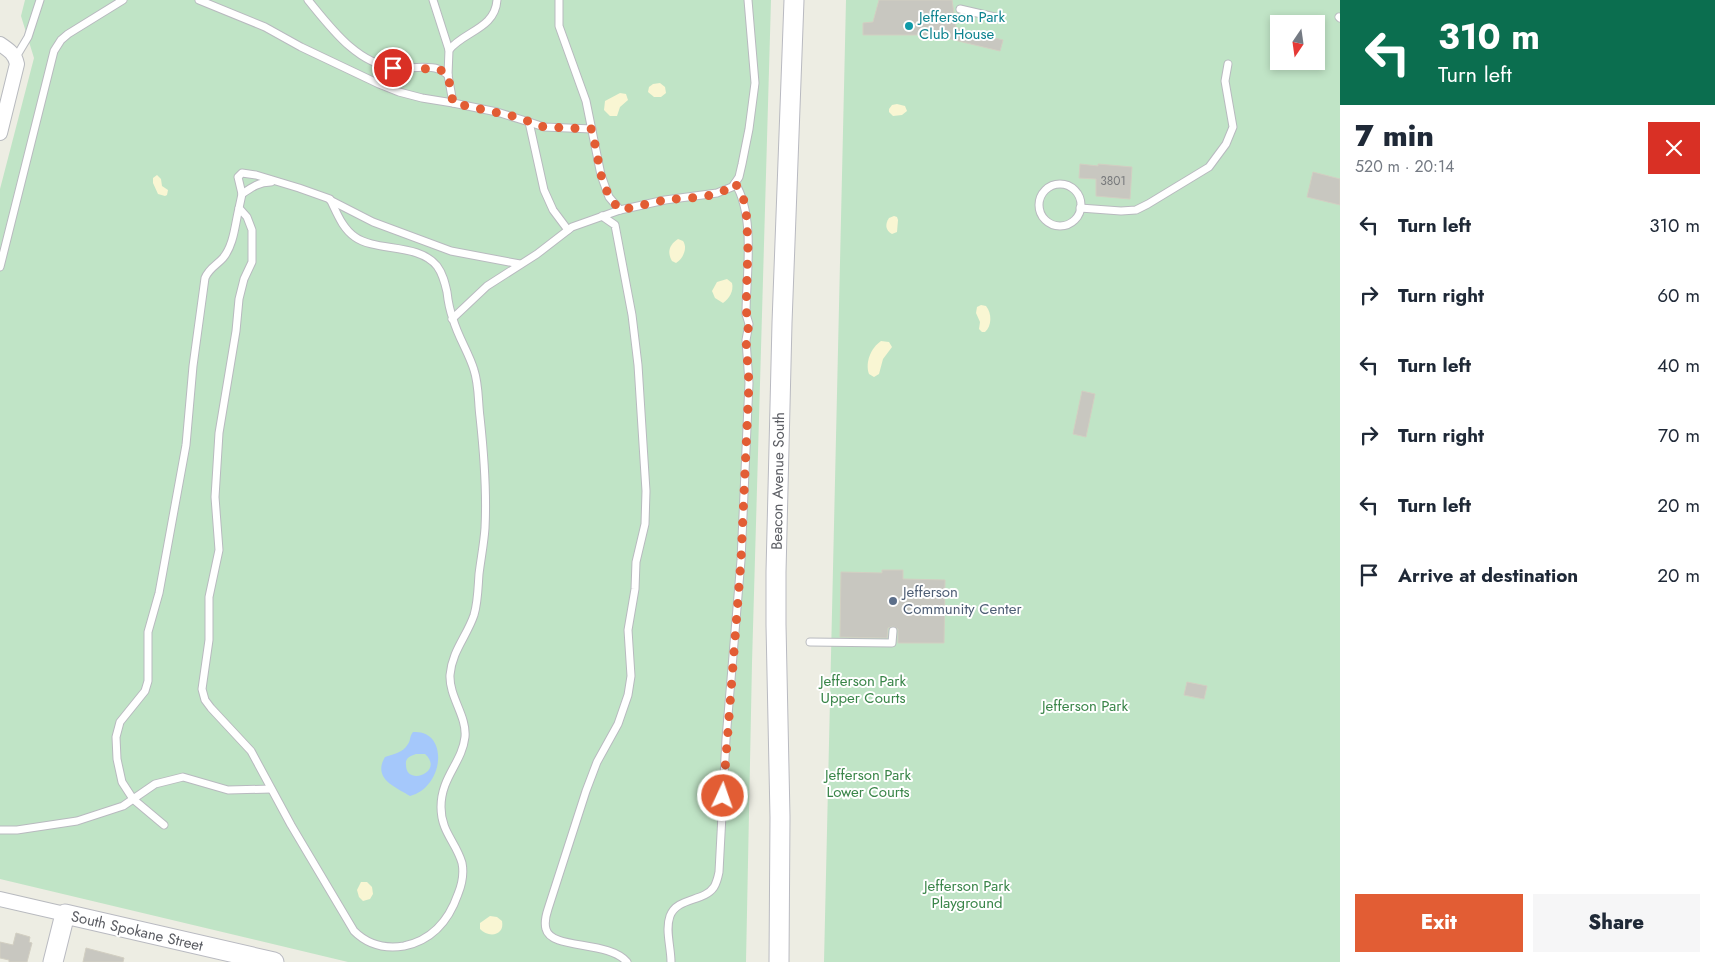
<!DOCTYPE html>
<meta charset="utf-8">
<style>
body{margin:0;font-family:Jost,sans-serif;background:#f6f6f7;color:#1f2937;height:100vh;display:flex;flex-direction:column;font-size:19px;white-space:nowrap}
*{box-sizing:border-box;margin:0}
p{font-size:16px;color:#747a83}
.icon{flex:none;width:28px;height:28px;fill:none;stroke:currentColor;stroke-width:2;stroke-linecap:round;stroke-linejoin:round}
.map{position:relative;flex:1;overflow:hidden}
.sheet{display:flex;flex-direction:column;background:#fff;width:375px}
.sheet>*{flex:none}
.top-card{background:#0b6e4f;color:#fff;overflow:hidden}
.needle{width:32px;rotate:193deg}
.buttons{position:absolute;left:1270px;top:15px;display:grid;gap:10px}
.buttons a{display:grid;place-items:center;width:55px;height:55px;border-radius:0px;background:#fff;box-shadow:0 2px 8px #0003;font-size:25px}
.pin{position:absolute;display:grid;place-items:center;width:42px;height:42px;color:#fff;margin:-21px;border:2px solid #fff;border-radius:50%;box-shadow:0 1px 5px #0007}
.me{position:absolute;width:55px;margin:-28px;rotate:3deg;stroke-linejoin:round;filter:drop-shadow(0 0 4px #0008)}
.turn{display:flex;align-items:center;gap:18px;height:105px;padding:0 15px;font-size:22px}
.turn .icon{width:65px;height:65px;stroke-width:2.5}
.turn b{display:block;font-size:35px;line-height:42px}
.round{display:grid;place-items:center;flex:none;width:52px;height:52px;border-radius:0px;background:#f6f6f7}
.head{display:flex;align-items:center;justify-content:space-between;height:85px;padding:0 15px}
h1{font-size:30px;font-weight:800;line-height:38px}
.action{display:flex;gap:10px;margin-top:auto;padding:10px 15px}
.action a{flex:1;height:58px;border-radius:0px;background:#e25d34;color:#fff;font-size:20px;font-weight:800;line-height:58px;text-align:center}
.action a+a{background:#f6f6f7;color:#1f2937}
ul{padding:0;list-style:none}
li{display:flex;align-items:center;gap:15px;height:70px;padding:0 15px}
li div{flex:1}
li b{display:block;font-size:19px}
li em{font-style:normal}
main{display:flex;flex:1;min-height:0}
.map>svg:first-child{display:block}
.green{fill:#c0e4c6;fill-rule:evenodd}
.sand{fill:#f9f6d3}
.water{fill:#a5c8fb;fill-rule:evenodd}
.building{fill:#c8c7c0;stroke:#d2cfc2}
.lines{fill:none;stroke-linecap:round;stroke-linejoin:round}
.lane-casing{stroke:#b8babf;stroke-width:9}
.street-casing{stroke:#b8babf;stroke-width:16}
.secondary-casing{stroke:#b9bac1;stroke-width:21}
.lane{stroke:#fff;stroke-width:7}
.street{stroke:#fff;stroke-width:14}
.secondary{stroke:#fff;stroke-width:19}
.route{stroke:#e25d34;stroke-width:9;stroke-dasharray:0 16.2}
.culture-dot{fill:#0f9aa8;stroke:#fff;stroke-width:2}
.service-dot{fill:#5c6f8a;stroke:#fff;stroke-width:2}
.labels{text-anchor:middle;stroke-width:4;stroke-linejoin:round;paint-order:stroke}
.number-label{font-size:12px;fill:#76787a}
.culture-label{font-size:15px;fill:#0d838f;stroke:#fff;text-anchor:start}
.street-label{font-size:15px;fill:#5b5d63;stroke:#fff}
.service-label{font-size:15px;fill:#4e5e75;stroke:#fff;text-anchor:start}
.park-label{font-size:15px;fill:#398548;stroke:#fff}
</style>
<main>
<div class="map">
<svg width="1340" height="962" viewBox="0 0 1340 962">
<rect width="100%" height="100%" fill="#edede3"/>
<g class="green">
<polygon points="25,0 771,0 752,663 746,962 348,962 0,879 0,189 34,58 21,16"/>
<path d="M846,0h494v962h-516zM1279,24h37v37h-37z"/>
</g>
<g class="sand">
<polygon points="660,83 665,87 666,93 661,97 654,97 648,92 649,87 653,84"/>
<polygon points="620,93 626,94 628,100 620,107 617,116 610,116 604,110 605,101"/>
<polygon points="897,104 905,106 907,111 902,115 893,116 889,112 889,109 892,105"/>
<polygon points="157,175 161,179 162,186 168,190 167,195 165,196 158,194 153,183 153,178"/>
<path d="M894,216l3,1 1,3 -1,12 -5,2c-7,-4 -7,-10 -3,-16z"/>
<path d="M678,239l5,2c5,7 0,18 -7,22l-4,-2c-5,-9 -3,-16 6,-22z"/>
<path d="M727,279l5,4c2,8 -3,16 -9,20l-8,-5 -3,-7 5,-9z"/>
<path d="M981,305l5,1c6,7 6,20 -1,26h-3l-3,-3 1,-7 -4,-9 1,-6z"/>
<path d="M881,341l8,1 3,5 -9,12 -4,15 -5,3 -5,-3c-4,-12 2,-26 12,-33z"/>
<polygon points="361,882 367,882 372,887 373,894 370,899 363,901 359,897 357,890"/>
<path d="M490,916l7,1 5,4c3,15 -14,17 -22,8v-6z"/>
</g>
<path class="water" d="M413,732c36,-3 32,55 -3,64 -14,-9 -38,-17 -25,-39 8,-3 18,-4 23,-13 3,-4 1,-7 5,-12zM416,754h9c20,18 -19,33 -19,11 -1,-7 4,-9 10,-11z"/>
<g class="building">
<polygon points="879,0 952,0 956,28 1003,40 1000,51 946,38 920,35 863,35 863,23 873,22"/>
<polygon points="1080,164 1098,166 1098,164 1132,167 1130,199 1096,196 1096,179 1079,178"/>
<polygon points="1313,172 1340,179 1340,205 1307,197"/>
<polygon points="1082,391 1095,394 1086,437 1073,434"/>
<polygon points="882,570 903,570 903,579 945,580 944,643 898,643 898,629 893,626 888,628 887,638 840,637 841,572 882,573"/>
<polygon points="1187,682 1207,686 1204,699 1184,695"/>
<polygon points="16,933 30,937 29,942 32,943 27,962 9,962 9,960 0,958 0,942 13,945"/>
<polygon points="86,948 124,958 123,962 83,962"/>
</g>
<g class="lines">
<defs>
<g id="lane">
<polyline points="199,0 265,27 301,47 379,84 399,92 422,98 453,103"/>
<path d="M308,0c23,28 49,64 87,68 13,1 32,-3 43,1 4,1 7,4 10,6"/>
<polyline points="433,0 449,50"/>
<path d="M497,0c-2,29 -33,31 -48,50l-1,25 5,28 44,9 32,10 15,68 9,20 15,20"/>
<polyline points="559,0 559,26 586,101 601,175 609,197 620,210"/>
<polyline points="960,9 999,18"/>
<polyline points="1339,17 1340,18"/>
<polyline points="16,57 28,37 40,0"/>
<polyline points="529,122 544,127 592,129"/>
<path d="M242,173l14,2 43,13 31,11c7,14 12,29 25,38 21,15 64,6 82,29 6,8 8,17 10,26 1,9 3,19 6,27 5,18 16,34 21,51 5,15 4,32 6,47 4,37 7,73 5,111 -1,15 -4,30 -6,46 -1,13 -1,28 -5,41 -7,21 -22,36 -24,60 -1,22 17,41 15,62 -3,26 -24,40 -24,70 0,25 15,35 21,56 2,10 0,21 -4,31 -9,26 -25,46 -54,52 -19,3 -36,-1 -50,-15l-63,-106 -40,-74 -40,-43 -6,-8 -3,-11 7,-49v-43l10,-47 -4,-53 4,-64 17,-102 3,-32 5,-20 8,-17v-32l-5,-13 -8,-9 3,-14 -4,-17z"/>
<circle cx="1060" cy="205" r="21"/>
<path d="M242,194c10,-7 17,-12 29,-12"/>
<polyline points="330,200 373,222 451,251 520,264"/>
<polyline points="1080,208 1121,211 1136,210 1148,204 1209,167 1226,144 1233,127 1225,81 1228,64"/>
<path d="M602,216l13,9 17,90 6,50 8,126 -1,33 -9,38 -1,27 -7,41 3,46 -3,19 -10,29 -21,38 -11,29 -38,118c-2,6 -4,13 -2,20 5,21 62,11 81,33"/>
<polyline points="0,267 54,51 61,40 68,34 123,0"/>
<polyline points="452,319 487,286 537,254 572,227 620,210 665,200 717,193 732,187 735,183 739,177 742,164 749,129 755,83 748,0"/>
<polyline points="810,642 892,643 893,631"/>
<path d="M164,825l-31,-26 -11,-17 -5,-23 -1,-22 4,-15 25,-31 3,-10v-49l11,-39 27,-148 7,-79 12,-88c4,-10 12,-13 18,-20 11,-13 12,-34 16,-50"/>
<polyline points="0,830 17,830 77,821 123,806 155,784 183,777 228,790 271,789"/>
<path d="M671,962c0,-15 -6,-32 -1,-46 7,-19 34,-14 44,-29 3,-5 4,-10 5,-15l7,-133 15,-179 8,-177 -3,-43 3,-16 -3,-10c0,-39 10,-97 -11,-131"/>
</g>
<g id="street">
<path d="M0,44c9,6 15,10 17,20l-17,69"/>
<polyline points="0,899 65,914"/>
</g>
<g id="secondary">
<polyline points="53,962 65,914 274,962"/>
<polyline points="779,962 780,817 776,625 776,572 782,323 794,0"/>
</g>
</defs>
<use href="#lane" class="lane-casing"/>
<use href="#street" class="street-casing"/>
<use href="#secondary" class="secondary-casing"/>
<use href="#lane" class="lane"/>
<use href="#street" class="street"/>
<use href="#secondary" class="secondary"/>
</g>
<g class="lines">
<path class="route" d="M393,68l46,1 9,6 5,28 64,14 27,10 48,2 9,46 8,22 11,13c15,-3 30,-7 45,-10 22,-3 53,0 70,-17l7,11 4,14 2,37 -2,65 3,14 -3,16 3,43 -8,177 -18,236"/>
</g>
<circle class="culture-dot" cx="909" cy="26" r="5"/>
<circle class="service-dot" cx="893" cy="601" r="5"/>
<g class="labels">
<g class="number-label">
<text x="1113" y="185">3801</text>
</g>
<g class="culture-label">
<text x="919" y="22">Jefferson Park<tspan x="919" dy="17">Club House</tspan></text>
</g>
<g class="street-label">
<text transform="translate(778 481) rotate(-89)" y="5">Beacon Avenue South</text>
<text transform="translate(137 931) rotate(13)" y="5">South Spokane Street</text>
</g>
<g class="service-label">
<text x="903" y="597">Jefferson<tspan x="903" dy="17">Community Center</tspan></text>
</g>
<g class="park-label">
<text x="863" y="686">Jefferson Park<tspan x="863" dy="17">Upper Courts</tspan></text>
<text x="1085" y="711">Jefferson Park</text>
<text x="868" y="780">Jefferson Park<tspan x="868" dy="17">Lower Courts</tspan></text>
<text x="967" y="891">Jefferson Park<tspan x="967" dy="17">Playground</tspan></text>
</g>
</g>
</svg>
<div class="buttons">
<a><svg class="needle" viewBox="-14 -14 28 28"><path d="M0-13l5 13h-10z" fill="#e53935"/><path d="M0 13l5-13h-10z" fill="#747a83"/></svg></a>
</div>
<div class="pin" style="left:393px;top:68px;background:#d93025"><svg class="icon" aria-label="arrive" viewBox="0 0 24 24"><path d="M6 21V4h12l-3 4 3 4H6"/></svg></div>
<svg class="me" style="left:723px;top:796px" viewBox="-20 -20 40 40"><circle r="17" fill="#e25d34" stroke="#fff" stroke-width="3"/><path d="M0-11L8 9 0 5-8 9z" fill="#fff"/></svg>
</div>
<section class="sheet">
<div class="top-card">
<div class="turn"><svg class="icon" aria-label="left" viewBox="0 0 24 24"><path d="M17 20v-9H6M10 6l-5 5 5 5"/></svg><div><b>310 m</b>Turn left</div></div>
</div>
<div class="head"><div><h1>7 min</h1><p>520 m · 20:14</p></div><a class="round" style="background:#d93025;color:#fff"><svg class="icon" aria-label="close" viewBox="0 0 24 24"><path d="M6 6l12 12M18 6L6 18"/></svg></a></div>
<ul>
<li><svg class="icon" aria-label="left" viewBox="0 0 24 24"><path d="M17 20v-9H6M10 6l-5 5 5 5"/></svg><div><b>Turn left</b></div><em>310 m</em></li>
<li><svg class="icon" aria-label="right" viewBox="0 0 24 24"><path d="M7 20v-9h11M14 6l5 5-5 5"/></svg><div><b>Turn right</b></div><em>60 m</em></li>
<li><svg class="icon" aria-label="left" viewBox="0 0 24 24"><path d="M17 20v-9H6M10 6l-5 5 5 5"/></svg><div><b>Turn left</b></div><em>40 m</em></li>
<li><svg class="icon" aria-label="right" viewBox="0 0 24 24"><path d="M7 20v-9h11M14 6l5 5-5 5"/></svg><div><b>Turn right</b></div><em>70 m</em></li>
<li><svg class="icon" aria-label="left" viewBox="0 0 24 24"><path d="M17 20v-9H6M10 6l-5 5 5 5"/></svg><div><b>Turn left</b></div><em>20 m</em></li>
<li><svg class="icon" aria-label="arrive" viewBox="0 0 24 24"><path d="M6 21V4h12l-3 4 3 4H6"/></svg><div><b>Arrive at destination</b></div><em>20 m</em></li>
</ul>
<div class="action"><a>Exit</a><a>Share</a></div>
</section>
</main>
